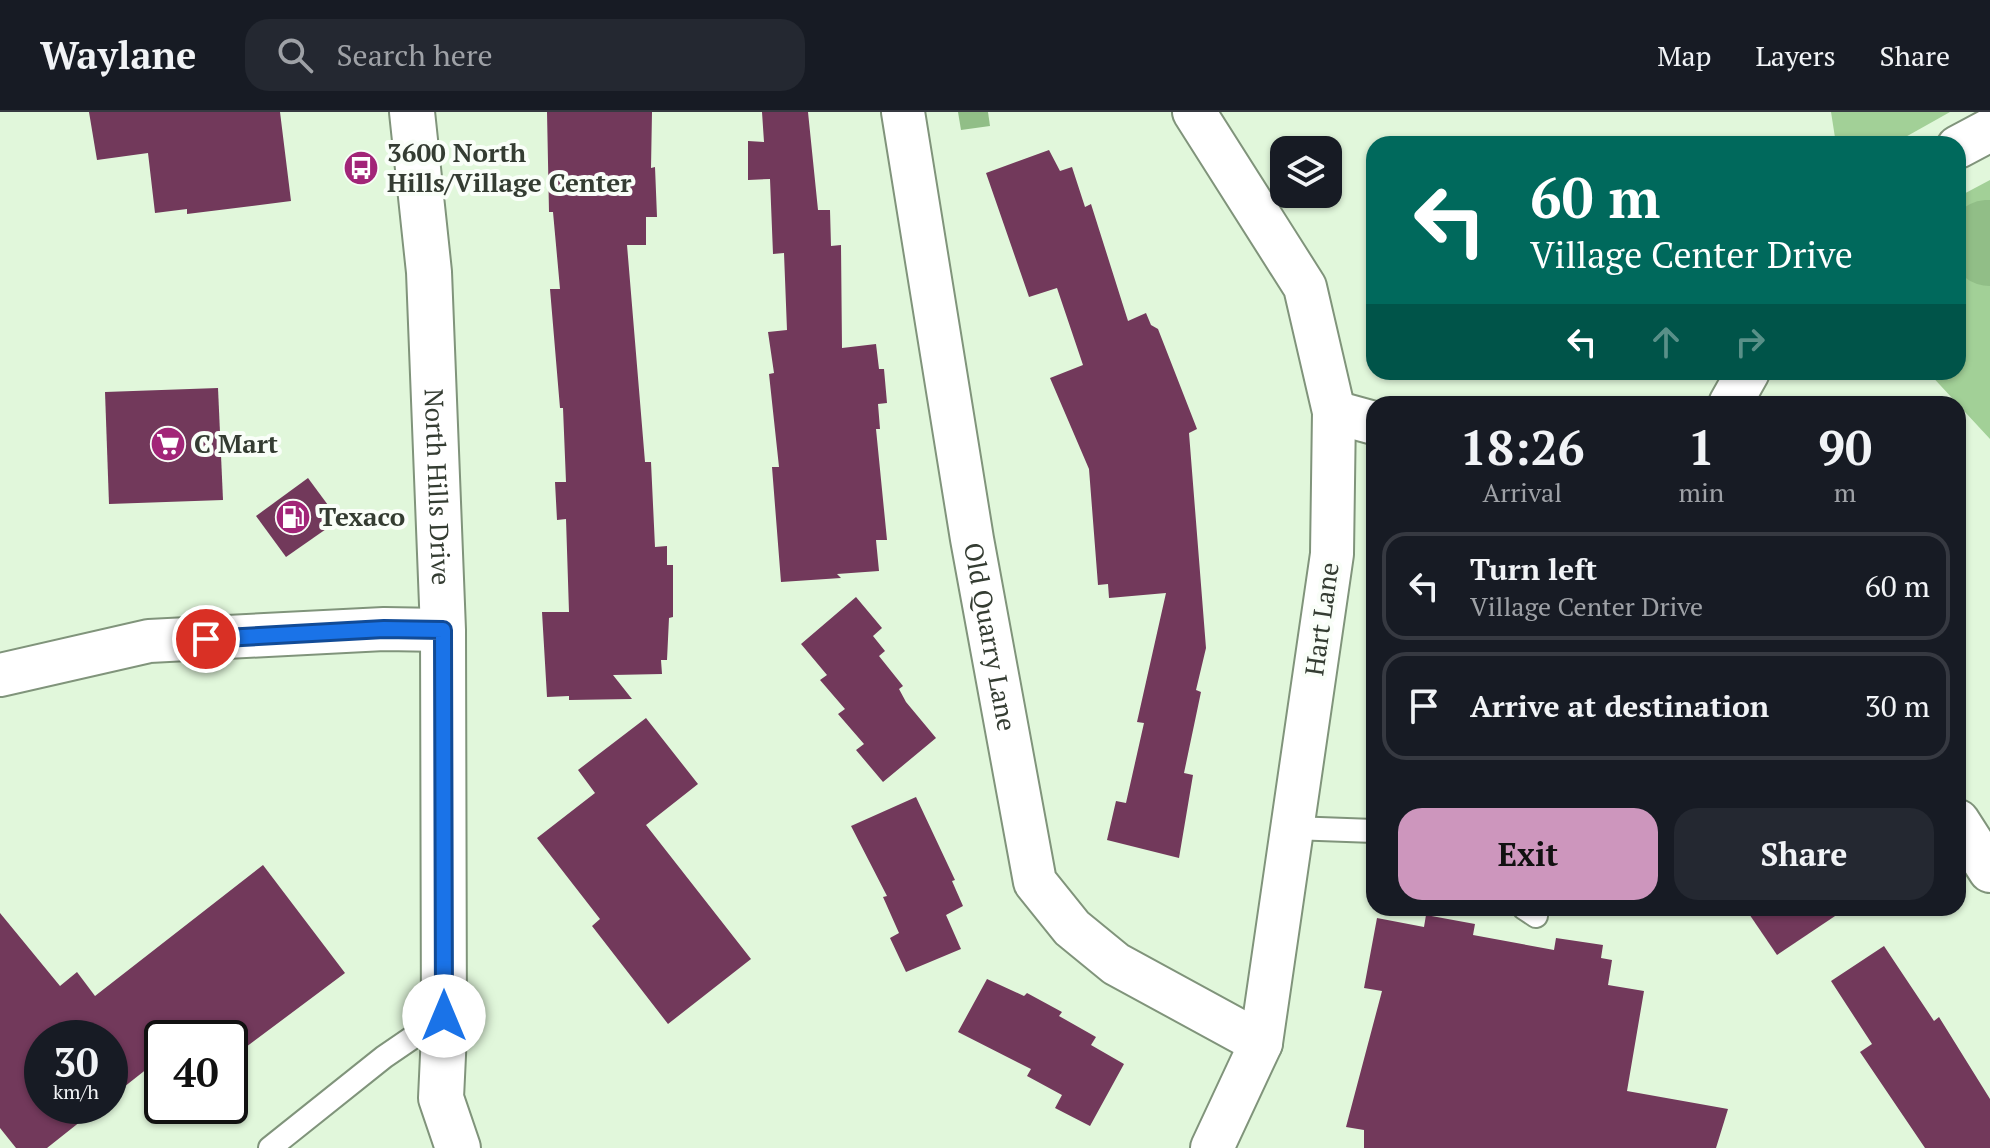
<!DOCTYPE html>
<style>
body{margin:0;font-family:"PT Serif",serif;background:#242831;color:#f1f3f6;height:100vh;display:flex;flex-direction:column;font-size:30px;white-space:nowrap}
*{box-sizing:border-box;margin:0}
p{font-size:26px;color:#9ea1a6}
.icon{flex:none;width:44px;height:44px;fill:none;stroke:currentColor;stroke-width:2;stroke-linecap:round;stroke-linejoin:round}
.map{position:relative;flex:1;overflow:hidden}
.side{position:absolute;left:1366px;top:284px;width:600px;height:520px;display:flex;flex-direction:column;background:#171b24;border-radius:24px;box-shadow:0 2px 6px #0004}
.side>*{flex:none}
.top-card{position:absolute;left:1366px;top:24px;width:600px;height:244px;border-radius:24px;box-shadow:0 2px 6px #0004;background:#00695c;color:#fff;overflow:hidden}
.buttons{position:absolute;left:1270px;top:24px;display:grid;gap:16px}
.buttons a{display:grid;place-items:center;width:72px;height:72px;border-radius:16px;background:#171b24;box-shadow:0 2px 6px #0004;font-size:40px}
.speed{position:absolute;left:24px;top:908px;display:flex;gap:16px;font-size:40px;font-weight:700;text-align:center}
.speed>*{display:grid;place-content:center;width:104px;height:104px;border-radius:50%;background:#171b24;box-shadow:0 2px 6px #0004;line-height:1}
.speed small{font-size:20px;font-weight:400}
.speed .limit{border:4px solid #111;border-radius:12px;background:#fff;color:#111}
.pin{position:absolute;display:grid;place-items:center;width:68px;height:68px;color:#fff;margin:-34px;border:4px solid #fff;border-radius:50%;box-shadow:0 2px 8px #0007}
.me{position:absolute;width:88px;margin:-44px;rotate:0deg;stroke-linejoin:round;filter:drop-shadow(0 0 6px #0008)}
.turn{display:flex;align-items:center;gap:28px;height:168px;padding:0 32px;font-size:36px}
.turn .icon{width:104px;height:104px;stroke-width:2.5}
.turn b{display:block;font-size:56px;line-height:68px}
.lanes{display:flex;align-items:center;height:76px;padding:0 32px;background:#0003;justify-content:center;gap:40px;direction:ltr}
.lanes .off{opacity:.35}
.eta{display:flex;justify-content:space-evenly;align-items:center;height:136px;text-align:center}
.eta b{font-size:48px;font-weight:600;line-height:56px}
.primary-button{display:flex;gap:16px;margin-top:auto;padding:16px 32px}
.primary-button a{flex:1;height:92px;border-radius:24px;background:#cd96bd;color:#111;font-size:32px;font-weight:600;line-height:92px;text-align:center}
.primary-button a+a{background:#242831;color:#f1f3f6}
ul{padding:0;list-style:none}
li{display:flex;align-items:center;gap:24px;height:108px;margin:0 16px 12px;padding:0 16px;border:4px solid #363941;border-radius:24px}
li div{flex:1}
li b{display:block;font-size:30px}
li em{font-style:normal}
header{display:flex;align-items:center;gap:48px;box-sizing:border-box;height:112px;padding:0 40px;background:#171b24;border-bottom:2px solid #363941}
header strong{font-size:38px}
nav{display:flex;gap:44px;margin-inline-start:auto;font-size:28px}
.search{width:560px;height:72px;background:#242831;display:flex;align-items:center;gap:20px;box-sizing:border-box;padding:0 28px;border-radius:24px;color:#9ea1a6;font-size:30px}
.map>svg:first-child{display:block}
.forest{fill:#a2d097}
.water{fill:#91be87}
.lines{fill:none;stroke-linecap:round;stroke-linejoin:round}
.river{stroke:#91be87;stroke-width:82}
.building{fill:#72395b}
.lane-casing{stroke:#80947b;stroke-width:26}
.street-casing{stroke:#80947b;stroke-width:46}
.secondary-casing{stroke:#80947b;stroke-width:48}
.lane{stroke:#fff;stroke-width:22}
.street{stroke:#fff;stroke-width:42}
.secondary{stroke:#fff;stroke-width:44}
.route-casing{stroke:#114b97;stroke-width:20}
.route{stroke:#1a73e8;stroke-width:14}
.labels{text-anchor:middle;stroke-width:8;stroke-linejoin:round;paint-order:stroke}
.poi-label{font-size:26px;font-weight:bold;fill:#343c32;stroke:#f9fef8;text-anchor:start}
.street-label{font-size:26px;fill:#343c32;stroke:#f9fef8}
</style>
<header>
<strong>Waylane</strong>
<div class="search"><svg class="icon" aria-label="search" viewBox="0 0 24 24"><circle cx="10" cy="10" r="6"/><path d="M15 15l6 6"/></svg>Search here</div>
<nav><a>Map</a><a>Layers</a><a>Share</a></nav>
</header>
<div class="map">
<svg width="1990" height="1036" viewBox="0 0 1990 1036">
<rect width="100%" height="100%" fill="#e1f7db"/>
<g class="forest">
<polygon points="1831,0 1950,0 1893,32 1836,32"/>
<polygon points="1990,68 1990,327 1928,260 1958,260 1958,85"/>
</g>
<polygon class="water" points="958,0 988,0 990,14 961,18"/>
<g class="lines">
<polyline class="river" points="1988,129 1990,133"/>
</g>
<g class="building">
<polygon points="89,0 280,0 291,89 187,102 187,97 155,101 148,41 97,48"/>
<polygon points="547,0 652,0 651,56 655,55 657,105 646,105 646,133 627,133 645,350 651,350 655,435 667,434 667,453 673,453 673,505 669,506 667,548 661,548 662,562 613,563 632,587 569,588 569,584 547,585 542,500 569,500 566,407 557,408 555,370 566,370 563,296 560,296 550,177 560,177 553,100 549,100"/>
<polygon points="762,0 808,0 818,98 830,98 831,134 841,133 842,236 876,232 879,257 884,257 887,291 878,292 880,317 876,317 887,428 876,428 879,459 837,462 841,466 781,470 772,355 779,355 769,262 774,261 768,220 787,218 784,141 773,142 770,67 748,68 748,29 764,30"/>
<polygon points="1049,38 1060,59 1072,55 1085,95 1091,92 1128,209 1146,201 1151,213 1158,217 1197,317 1189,321 1206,536 1196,578 1201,580 1184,661 1193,663 1179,746 1107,728 1116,689 1126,691 1144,611 1137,610 1166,481 1109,486 1108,472 1098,473 1089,357 1050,266 1083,253 1057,176 1029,185 986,61"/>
<polygon points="218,276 223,388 109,392 105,280"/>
<polygon points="308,366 339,408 286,445 256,404"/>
<polygon points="856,485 882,516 873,524 885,539 879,544 903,574 899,577 906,590 936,626 883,670 856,638 864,632 838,602 845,597 820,568 827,563 801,532"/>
<polygon points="646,606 698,672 646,713 751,847 668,912 592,814 600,807 537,726 595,681 578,658"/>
<polygon points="916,685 955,768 952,769 963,794 946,803 961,837 906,860 890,826 899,821 883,785 887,784 851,714"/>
<polygon points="263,753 345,861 230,947 230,926 162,926 162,945 110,986 110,926 42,926 42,994 100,994 47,1036 16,1036 0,1016 0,801 60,874 77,860 95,884"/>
<polygon points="1745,796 1847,796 1777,843"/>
<polygon points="1426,803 1475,812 1473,823 1554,838 1556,826 1603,833 1601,846 1612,848 1608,873 1644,879 1627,979 1728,997 1716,1036 1364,1036 1364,1018 1346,1015 1382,879 1364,876 1377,806 1424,815"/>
<polygon points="1884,834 1934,909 1939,905 1990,987 1990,1036 1925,1036 1860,940 1872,932 1831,869"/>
<polygon points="987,867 1024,884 1027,881 1062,900 1059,904 1096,925 1091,933 1124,952 1090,1014 1055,996 1062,983 1027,964 1031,957 958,920"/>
</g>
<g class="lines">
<defs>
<g id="lane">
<polyline points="1292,716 1374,719"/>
<polyline points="1524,796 1536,804"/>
<polyline points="270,1036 384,945 444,904"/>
</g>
<g id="street">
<path id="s1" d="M903,0l69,427 63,343 37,46 44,36 145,79"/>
<polyline points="1194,0 1305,175 1334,300 1332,442 1261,931 1212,1036"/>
<polyline points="1958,35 1990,18"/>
<polyline points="1730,292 1748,260"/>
<polyline points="1334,300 1374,311"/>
<polyline points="0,563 149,529 384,517 443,518"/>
<polyline points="1958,709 1990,759"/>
</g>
<g id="secondary">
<path id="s2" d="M412,0l17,160 14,358 1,404 -3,64 17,50"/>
</g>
</defs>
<use href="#lane" class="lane-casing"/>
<use href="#street" class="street-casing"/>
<use href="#secondary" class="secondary-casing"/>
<use href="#lane" class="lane"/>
<use href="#street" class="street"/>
<use href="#secondary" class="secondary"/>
</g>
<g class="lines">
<defs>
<polyline id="route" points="206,527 384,517 443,518 444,904"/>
</defs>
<use href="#route" class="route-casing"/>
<use href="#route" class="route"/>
</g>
<defs>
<symbol id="bus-disc" viewBox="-11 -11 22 22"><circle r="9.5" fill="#a22578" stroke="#f9fef8"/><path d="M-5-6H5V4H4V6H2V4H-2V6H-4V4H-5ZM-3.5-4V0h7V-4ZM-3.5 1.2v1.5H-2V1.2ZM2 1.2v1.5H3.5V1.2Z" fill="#fff"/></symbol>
<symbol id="supermarket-disc" viewBox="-11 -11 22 22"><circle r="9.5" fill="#a22578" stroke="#f9fef8"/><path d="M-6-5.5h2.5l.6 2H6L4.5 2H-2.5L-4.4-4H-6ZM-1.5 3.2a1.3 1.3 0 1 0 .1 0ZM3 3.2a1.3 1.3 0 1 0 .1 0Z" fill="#fff"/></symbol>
<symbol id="fuel-disc" viewBox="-11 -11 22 22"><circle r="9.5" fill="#a22578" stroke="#f9fef8"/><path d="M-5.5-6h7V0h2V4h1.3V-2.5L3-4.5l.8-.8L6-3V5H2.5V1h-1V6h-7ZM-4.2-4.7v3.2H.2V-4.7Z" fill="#fff"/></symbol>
</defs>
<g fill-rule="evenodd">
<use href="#bus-disc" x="341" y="36" width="40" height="40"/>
<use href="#supermarket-disc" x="148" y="312" width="40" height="40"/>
<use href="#fuel-disc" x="273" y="385" width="40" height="40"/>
</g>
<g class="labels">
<g class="poi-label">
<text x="387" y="50">3600 North<tspan x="387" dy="30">Hills/Village Center</tspan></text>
<text x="194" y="341">C Mart</text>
<text x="319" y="414">Texaco</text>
</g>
<g class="street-label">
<text dy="9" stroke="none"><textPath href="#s2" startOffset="376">North Hills Drive</textPath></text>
<text transform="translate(1322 507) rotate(-82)" y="9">Hart Lane</text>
<text dy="9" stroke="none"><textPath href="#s1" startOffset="532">Old Quarry Lane</textPath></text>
</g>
</g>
</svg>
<div class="buttons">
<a><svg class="icon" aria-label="layers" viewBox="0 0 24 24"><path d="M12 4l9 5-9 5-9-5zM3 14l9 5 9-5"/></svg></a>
</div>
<div class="speed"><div>30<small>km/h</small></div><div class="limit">40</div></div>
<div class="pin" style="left:206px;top:527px;background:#d93025"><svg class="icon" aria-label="arrive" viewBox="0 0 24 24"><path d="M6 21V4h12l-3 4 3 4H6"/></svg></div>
<svg class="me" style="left:444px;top:904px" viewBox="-20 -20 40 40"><circle r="19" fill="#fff"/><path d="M0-13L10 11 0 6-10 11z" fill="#1a73e8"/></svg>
<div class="top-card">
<div class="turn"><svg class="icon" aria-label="left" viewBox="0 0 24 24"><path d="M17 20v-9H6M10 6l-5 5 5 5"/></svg><div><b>60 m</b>Village Center Drive</div></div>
<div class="lanes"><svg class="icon" aria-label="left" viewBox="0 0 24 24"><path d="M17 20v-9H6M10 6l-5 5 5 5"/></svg><svg class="icon off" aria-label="ahead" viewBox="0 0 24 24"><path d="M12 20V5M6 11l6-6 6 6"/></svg><svg class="icon off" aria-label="right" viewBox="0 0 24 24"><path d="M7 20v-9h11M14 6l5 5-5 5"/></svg></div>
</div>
<section class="side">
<div class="eta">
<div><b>18:26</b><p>Arrival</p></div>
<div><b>1</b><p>min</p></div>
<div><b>90</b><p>m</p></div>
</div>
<ul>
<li><svg class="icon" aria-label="left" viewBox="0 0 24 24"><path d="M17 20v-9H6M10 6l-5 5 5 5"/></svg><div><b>Turn left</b><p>Village Center Drive</p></div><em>60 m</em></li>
<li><svg class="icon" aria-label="arrive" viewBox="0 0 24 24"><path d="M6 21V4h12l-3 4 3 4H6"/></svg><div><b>Arrive at destination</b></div><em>30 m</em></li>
</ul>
<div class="primary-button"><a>Exit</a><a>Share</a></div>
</section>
</div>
